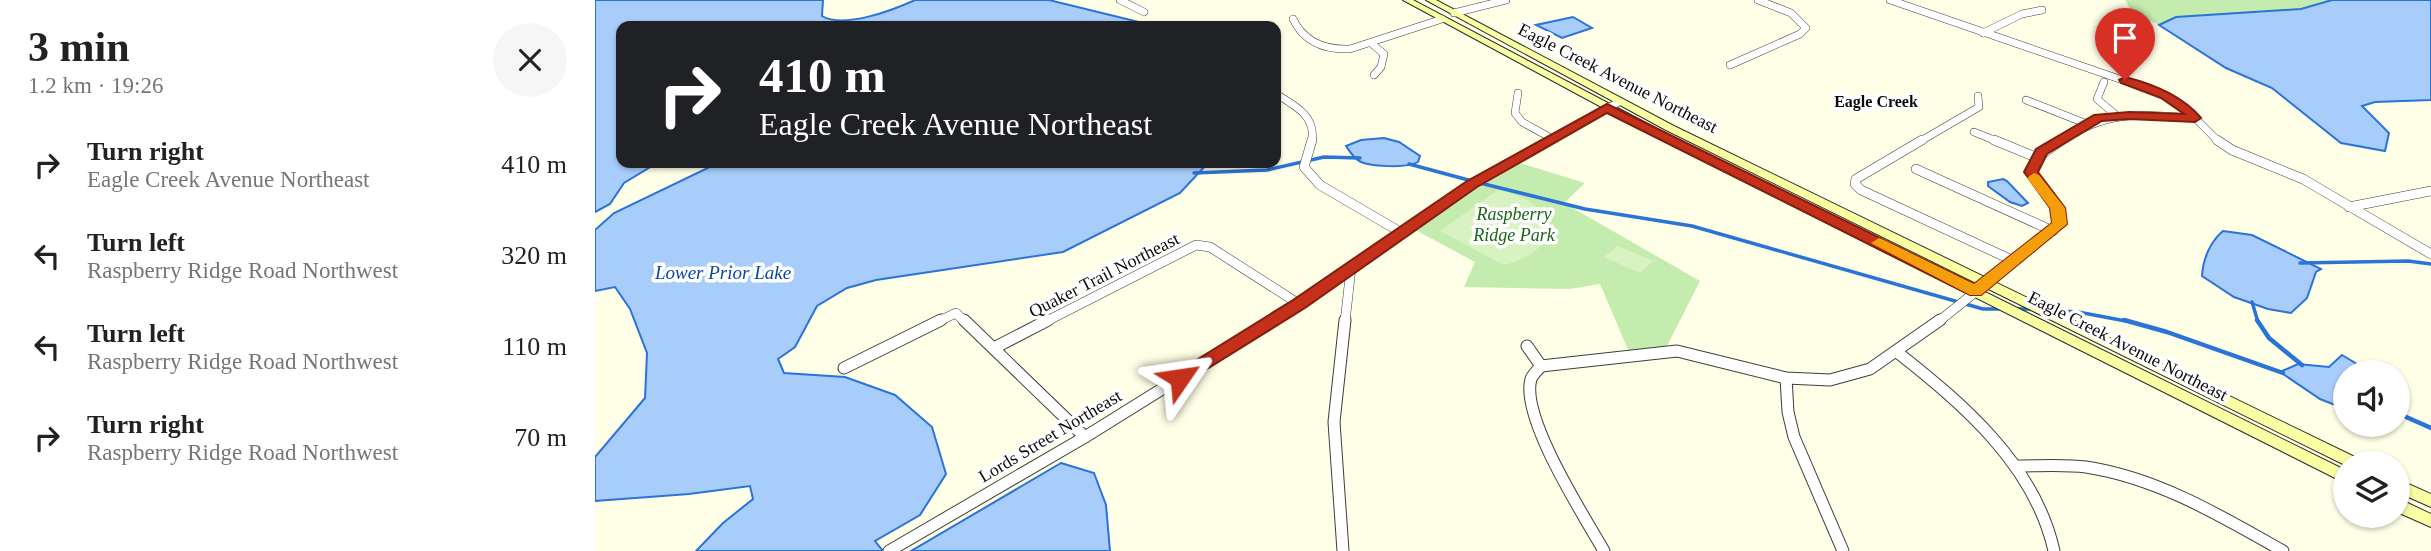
<!DOCTYPE html>
<meta charset="utf-8">
<style>
body{margin:0;font-family:"Times New Roman",serif;background:#f6f6f6;color:#222;height:100vh;display:flex;flex-direction:column;font-size:26px;white-space:nowrap}
*{box-sizing:border-box;margin:0}
p{font-size:23px;color:#767676}
.icon{flex:none;width:38px;height:38px;fill:none;stroke:currentColor;stroke-width:2;stroke-linecap:round;stroke-linejoin:round}
.map{position:relative;flex:1;overflow:hidden}
.panel{display:flex;flex-direction:column;background:#fff;width:595px}
.panel>*{flex:none}
.top-card{position:absolute;left:21px;top:21px;width:665px;height:147px;border-radius:14px;box-shadow:0 2px 5px #0004;background:#202124;color:#fff;overflow:hidden}
.fabs{position:absolute;left:1738px;top:360px;display:grid;gap:14px}
.fabs a{display:grid;place-items:center;width:77px;height:77px;border-radius:50%;background:#fff;box-shadow:0 2px 5px #0004;font-size:35px}
.pin{position:absolute;display:grid;place-items:center;width:60px;height:60px;color:#fff;margin:-72px -30px;border-radius:50% 50% 50% 0;rotate:-45deg;box-shadow:0 0 7px #0007}
.pin .icon{rotate:45deg}
.me{position:absolute;width:77px;margin:-38px;rotate:58deg;stroke-linejoin:round;filter:drop-shadow(0 0 5px #0008)}
.turn{display:flex;align-items:center;gap:24px;height:147px;padding:0 28px;font-size:32px}
.turn .icon{width:91px;height:91px;stroke-width:2.5}
.turn b{display:block;font-size:49px;line-height:60px}
.round{display:grid;place-items:center;flex:none;width:74px;height:74px;border-radius:37px;background:#f6f6f6}
.overview{display:flex;align-items:center;justify-content:space-between;height:119px;padding:0 28px}
h1{font-size:42px;font-weight:700;line-height:52px}
ul{padding:0;list-style:none}
li{display:flex;align-items:center;gap:21px;height:91px;padding:0 28px}
li div{flex:1}
li b{display:block;font-size:26px}
li em{font-style:normal}
main{display:flex;flex:1;min-height:0}
.map>svg:first-child{display:block}
.green{fill:#c4ecaf}
.pitch{fill:#d9f2c2}
.water{fill:#a8cdfb;stroke:#2a73d7;stroke-width:2}
.lines{fill:none;stroke-linecap:round;stroke-linejoin:round}
.stream-far1{stroke:#2a73d7;stroke-width:3.5}
.stream{stroke:#2a73d7;stroke-width:4.5}
.street-far2-casing{stroke:#3e3e3e;stroke-width:8}
.street-far1-casing{stroke:#3e3e3e;stroke-width:10}
.street-casing{stroke:#3e3e3e;stroke-width:13}
.secondary-casing{stroke:#2d2d2d;stroke-width:2}
.street-far2{stroke:#fff;stroke-width:7}
.street-far1{stroke:#fff;stroke-width:9}
.street{stroke:#fff;stroke-width:11}
.secondary{fill:#f9ffa3;fill-rule:evenodd}
.route{fill:#c4301a;stroke:#7f1f11;stroke-width:2}
.slow{fill:#f59e0b}
.labels{text-anchor:middle;stroke-width:7;stroke-linejoin:round;paint-order:stroke}
.far-neighbourhood-label{font-size:16px;font-weight:bold;fill:#0b0b0b;stroke:#fff}
.street-label{font-size:18px;fill:#0b0b0b;stroke:#fff}
.park-label{font-size:18px;font-style:italic;fill:#196617;stroke:#fff}
.water-label{font-size:19px;font-style:italic;fill:#0c46a4;stroke:#fff}
</style>
<main>
<section class="panel">
<div class="overview"><div><h1>3 min</h1><p>1.2 km · 19:26</p></div><a class="round"><svg class="icon" aria-label="close" viewBox="0 0 24 24"><path d="M6 6l12 12M18 6L6 18"/></svg></a></div>
<ul>
<li><svg class="icon" aria-label="right" viewBox="0 0 24 24"><path d="M7 20v-9h11M14 6l5 5-5 5"/></svg><div><b>Turn right</b><p>Eagle Creek Avenue Northeast</p></div><em>410 m</em></li>
<li><svg class="icon" aria-label="left" viewBox="0 0 24 24"><path d="M17 20v-9H6M10 6l-5 5 5 5"/></svg><div><b>Turn left</b><p>Raspberry Ridge Road Northwest</p></div><em>320 m</em></li>
<li><svg class="icon" aria-label="left" viewBox="0 0 24 24"><path d="M17 20v-9H6M10 6l-5 5 5 5"/></svg><div><b>Turn left</b><p>Raspberry Ridge Road Northwest</p></div><em>110 m</em></li>
<li><svg class="icon" aria-label="right" viewBox="0 0 24 24"><path d="M7 20v-9h11M14 6l5 5-5 5"/></svg><div><b>Turn right</b><p>Raspberry Ridge Road Northwest</p></div><em>70 m</em></li>
</ul>
</section>
<div class="map">
<svg width="1836" height="551" viewBox="0 0 1836 551">
<rect width="100%" height="100%" fill="#ffffe8"/>
<g class="green">
<polygon points="1530,0 1737,0 1706,9 1581,17 1564,25 1537,12"/>
<polygon points="918,161 990,183 969,203 1105,281 1071,348 1034,352 1005,284 975,289 869,287 880,262 815,227"/>
</g>
<g class="pitch">
<path d="M903,190c61,11 69,59 6,75l-64,-34z"/>
<polygon points="1023,246 1058,261 1045,273 1009,257"/>
</g>
<g class="water">
<path d="M0,0h228l-1,16c22,13 71,-6 93,-16h134l106,26h-534v137h36l-33,20 -14,21 -15,8z"/>
<polygon points="1737,0 1836,0 1836,100 1780,102 1767,106 1794,133 1790,151 1746,143 1677,88 1631,68 1564,25 1581,17 1706,9"/>
<polygon points="978,17 997,28 967,38 941,25"/>
<path d="M789,138l15,4 21,14 -2,6c-10,6 -45,5 -57,0 -7,-3 -11,-10 -15,-16l15,-6z"/>
<polygon points="123,163 613,163 585,193 468,252 281,280 252,288 222,306 200,347 183,359 189,373 250,377 300,395 337,427 351,474 325,515 280,541 288,551 101,551 128,523 158,499 155,486 94,494 0,501 0,457 50,398 52,353 35,309 20,287 0,291 0,230 19,213"/>
<polygon points="1408,179 1412,181 1433,203 1427,206 1415,202 1393,186 1393,182"/>
<path d="M1628,231l29,4 69,34 -5,3 -9,26 -16,15 -23,-4 -34,-12 -32,-21c1,-17 8,-34 21,-45z"/>
<polygon points="1747,355 1777,373 1750,373 1750,409 1725,399 1685,372 1703,364 1734,367"/>
<polygon points="466,463 499,473 511,505 515,551 316,551"/>
</g>
<g class="lines">
<g class="stream-far1">
<polyline points="814,164 877,181"/>
<polyline points="599,173 672,170 729,157 765,158"/>
<polyline points="885,183 990,209 1097,226 1388,309 1407,309"/>
<polyline points="1705,263 1813,261 1836,264"/>
<polyline points="1657,302 1663,322"/>
<polyline points="1422,309 1438,309"/>
<polyline points="1453,310 1483,312 1536,322"/>
</g>
<g class="stream">
<polyline points="1529,320 1572,332 1688,373"/>
<polyline points="1662,320 1674,338 1707,365"/>
<polyline points="1802,413 1836,428"/>
</g>
<defs>
<g id="street-far2">
<polyline points="525,0 549,12"/>
<polyline points="1295,0 1571,95 1590,108 1624,142"/>
<polyline points="859,13 911,0"/>
<path d="M698,19c11,23 32,31 57,30l92,-30"/>
<polyline points="1388,33 1427,14 1447,10"/>
<polyline points="776,43 789,54 786,67 779,75"/>
<polyline points="1135,65 1205,34 1211,28 1196,13 1163,0"/>
<polyline points="1509,82 1502,99 1522,116"/>
<polyline points="923,93 920,113 927,122 956,138"/>
<path d="M681,94c20,12 40,22 36,48"/>
<polyline points="1431,100 1492,124"/>
<polyline points="1379,132 1404,142"/>
<polyline points="952,142 1024,102"/>
<polyline points="1324,142 1384,107 1383,96"/>
<path d="M1464,142c48,-32 82,-28 136,-24"/>
</g>
<g id="street-far1">
<polyline points="717,140 709,167 725,185 807,233"/>
<polyline points="1327,140 1261,179 1260,184 1266,190 1419,261"/>
<polyline points="1399,140 1443,158"/>
<polyline points="1622,140 1637,150 1708,179 1836,254"/>
<polyline points="1321,169 1458,231"/>
<polyline points="1754,207 1836,191"/>
<polyline points="342,322 361,313 370,322"/>
<polyline points="450,322 601,245 615,247 704,304"/>
<polyline points="675,322 877,184 955,140"/>
<polyline points="750,322 756,268"/>
<polyline points="1343,322 1465,224 1462,208 1436,172 1446,155 1467,140"/>
</g>
<g id="street">
<polyline points="369,320 490,437"/>
<path d="M932,346l14,20c-3,4 -8,8 -10,13 -11,38 53,137 73,172"/>
<polyline points="399,348 453,320"/>
<path d="M1302,352c66,52 138,113 157,199"/>
<polyline points="946,366 1082,351 1191,378 1235,380 1275,369 1345,320"/>
<polyline points="249,368 346,320"/>
<polyline points="1191,378 1193,412 1199,437 1248,551"/>
<path d="M1421,466c23,0 47,-2 70,1 72,11 135,49 197,84"/>
<polyline points="294,551 490,437 678,320"/>
<polyline points="748,551 739,422 750,320"/>
</g>
<g id="secondary">
<polygon points="808,0 818,0 1083,140 1750,470 1750,483 1075,144"/>
<polygon points="831,0 841,0 1079,126 1766,460 1768,464 1750,464 1750,465 1071,130"/>
<polygon points="1802,479 1836,494 1836,507 1802,492"/>
<polygon points="1802,498 1836,514 1836,527 1802,512"/>
</g>
</defs>
<use href="#street-far2" class="street-far2-casing"/>
<use href="#street-far1" class="street-far1-casing"/>
<use href="#street" class="street-casing"/>
<use href="#secondary" class="secondary-casing"/>
<use href="#street-far2" class="street-far2"/>
<use href="#street-far1" class="street-far1"/>
<use href="#street" class="street"/>
<use href="#secondary" class="secondary"/>
</g>
<path class="route" d="M1530,77c28,7 57,18 76,41l-6,4 -66,-3 -27,2 -55,33 -9,18 27,36 2,16 -86,71h-11l-363,-182 -130,74 -172,121 -119,74h-12l-3,-4 3,-4 119,-74 174,-119 140,-77 367,180 78,-61 -2,-15 -26,-36 12,-23 58,-34 35,-3 55,2 -23,-16 -40,-15 -2,-3z"/>
<polygon class="slow" points="1439,173 1444,175 1470,208 1472,224 1386,295 1375,295 1276,243 1284,238 1289,240 1379,284 1457,223 1455,208 1432,178"/>
<g class="labels">
<g class="far-neighbourhood-label">
<text x="1281" y="107">Eagle Creek</text>
</g>
<g class="street-label">
<text transform="translate(1023 78) rotate(27)" y="6">Eagle Creek Avenue Northeast</text>
<text transform="translate(509 275) rotate(-27)" y="6">Quaker Trail Northeast</text>
<text transform="translate(1533 346) rotate(27)" y="6">Eagle Creek Avenue Northeast</text>
<text transform="translate(455 436) rotate(-31)" y="6">Lords Street Northeast</text>
</g>
<g class="park-label">
<text x="919" y="220">Raspberry<tspan x="919" dy="21">Ridge Park</tspan></text>
</g>
<g class="water-label">
<text x="128" y="279">Lower Prior Lake</text>
</g>
</g>
</svg>
<div class="fabs">
<a><svg class="icon" aria-label="sound" viewBox="0 0 24 24"><path d="M4 9h4l5-4v14l-5-4H4zM17 9q2 3 0 6"/></svg></a>
<a><svg class="icon" aria-label="layers" viewBox="0 0 24 24"><path d="M12 4l9 5-9 5-9-5zM3 14l9 5 9-5"/></svg></a>
</div>
<div class="pin" style="left:1530px;top:80px;background:#d93025"><svg class="icon" aria-label="arrive" viewBox="0 0 24 24"><path d="M6 21V4h12l-3 4 3 4H6"/></svg></div>
<svg class="me" style="left:585px;top:378px" viewBox="-20 -20 40 40"><path d="M0-17L14 15 0 8-14 15z" fill="#c4301a" stroke="#fff" stroke-width="4"/></svg>
<div class="top-card">
<div class="turn"><svg class="icon" aria-label="right" viewBox="0 0 24 24"><path d="M7 20v-9h11M14 6l5 5-5 5"/></svg><div><b>410 m</b>Eagle Creek Avenue Northeast</div></div>
</div>
</div>
</main>
